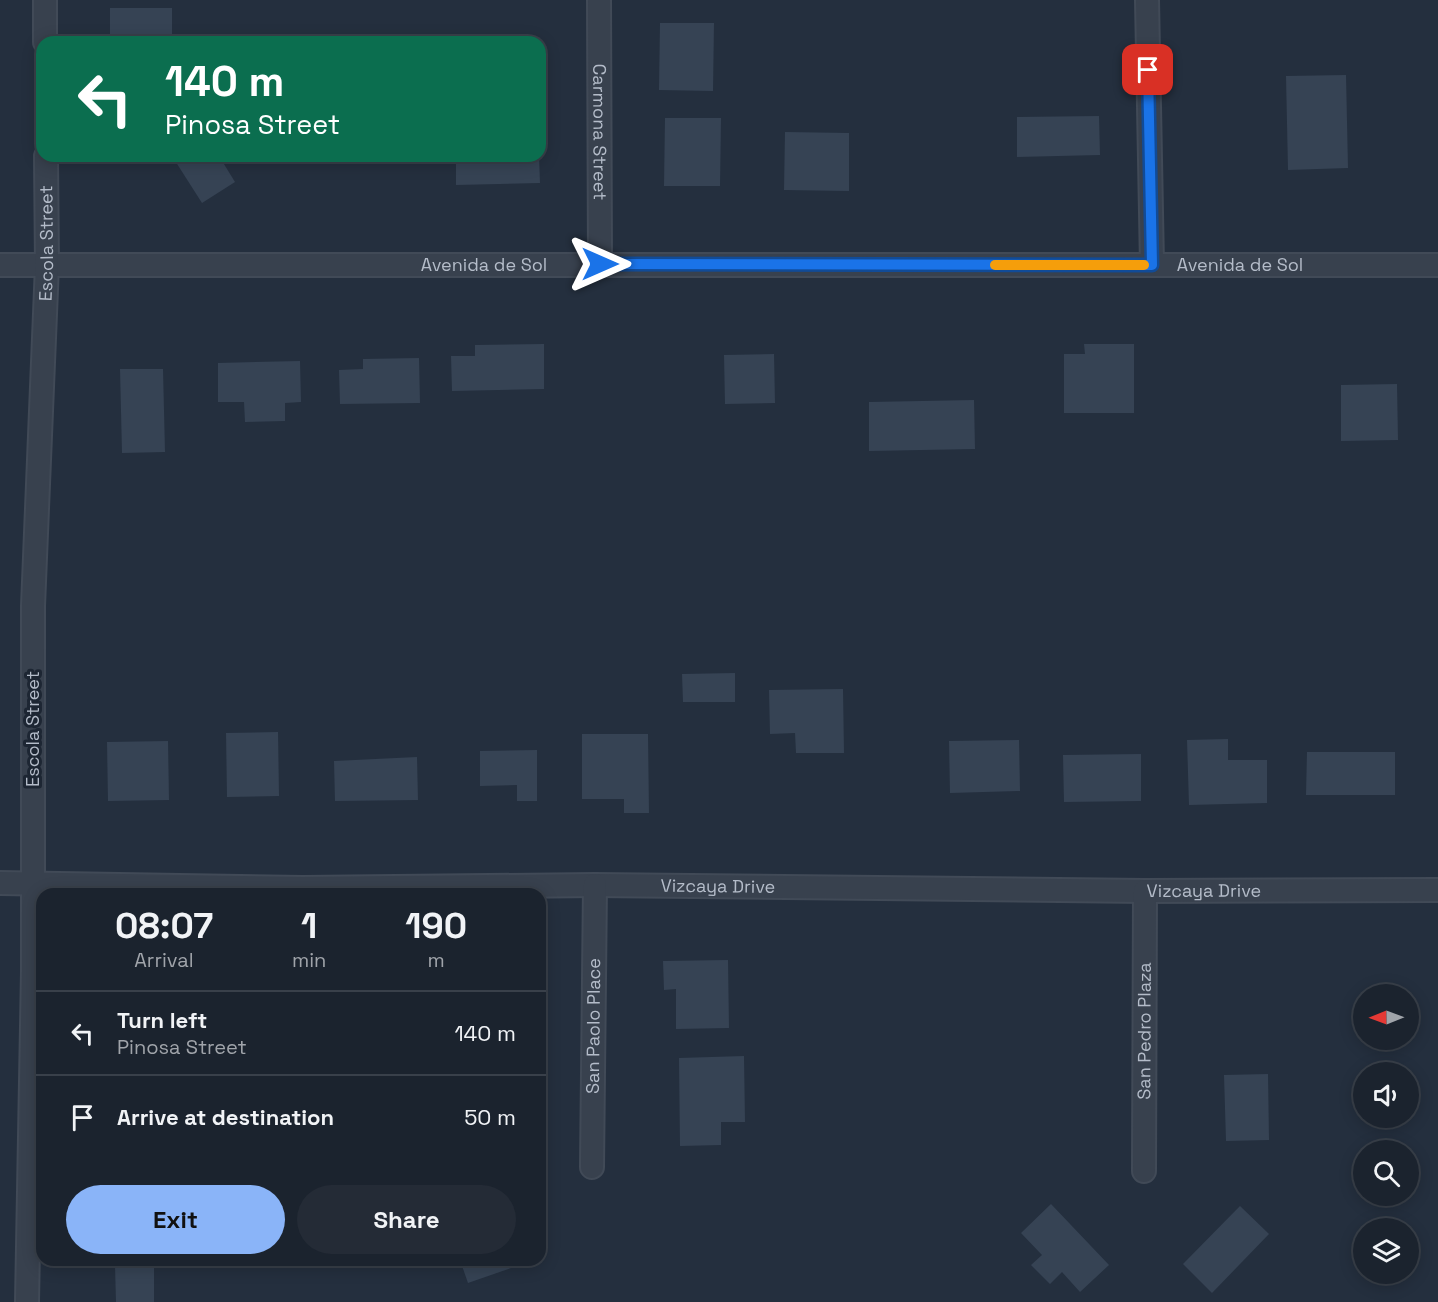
<!DOCTYPE html>
<style>
body{margin:0;font-family:"Space Grotesk",sans-serif;background:#242b36;color:#f1f3f6;height:100vh;display:flex;flex-direction:column;font-size:22px;white-space:nowrap}
*{box-sizing:border-box;margin:0}
p{font-size:20px;color:#a0a4aa}
.icon{flex:none;width:33px;height:33px;fill:none;stroke:currentColor;stroke-width:2;stroke-linecap:round;stroke-linejoin:round}
.map{position:relative;flex:1;overflow:hidden}
.sheet{position:absolute;left:36px;top:888px;width:510px;height:378px;display:flex;flex-direction:column;background:#1b232e;border-radius:18px;box-shadow:0 3px 15px #0003,0 0 0 2px #39404a}
.sheet>*{flex:none}
.banner{position:absolute;left:36px;top:36px;width:510px;height:126px;border-radius:18px;box-shadow:0 3px 15px #0003,0 0 0 2px #39404a;background:#0b6e4f;color:#fff;overflow:hidden}
.needle{width:39px;rotate:269deg}
.buttons{position:absolute;left:1353px;top:984px;display:grid;gap:12px}
.buttons a{display:grid;place-items:center;width:66px;height:66px;border-radius:50%;background:#1b232e;box-shadow:0 3px 15px #0003,0 0 0 2px #39404a;font-size:30px}
.pin{position:absolute;display:grid;place-items:center;width:51px;height:51px;color:#fff;margin:-26px;border-radius:12px;box-shadow:0 3px 9px #0006}
.me{position:absolute;width:66px;margin:-33px;rotate:90deg;stroke-linejoin:round;filter:drop-shadow(0 0 4px #0008)}
.turn{display:flex;align-items:center;gap:21px;height:126px;padding:0 30px;font-size:27px}
.turn .icon{width:78px;height:78px;stroke-width:2.5}
.turn b{display:block;font-size:42px;line-height:51px}
.eta{display:flex;justify-content:space-evenly;align-items:center;height:102px;text-align:center}
.eta b{font-size:36px;font-weight:700;line-height:42px}
.primary-button{display:flex;gap:12px;margin-top:auto;padding:12px 30px}
.primary-button a{flex:1;height:69px;border-radius:36px;background:#8ab4f8;color:#111;font-size:24px;font-weight:700;line-height:69px;text-align:center}
.primary-button a+a{background:#242b36;color:#f1f3f6}
ul{padding:0;list-style:none}
li{display:flex;align-items:center;gap:18px;height:84px;padding:0 30px;border-top:2px solid #39404a}
li div{flex:1}
li b{display:block;font-size:22px}
li em{font-style:normal}
.map>svg:first-child{display:block}
.building{fill:#364354}
.lines{fill:none;stroke-linecap:round;stroke-linejoin:round}
.minor-casing{stroke:#414a57;stroke-width:26}
.minor{stroke:#38414e;stroke-width:22}
.route-casing{stroke:#114b97;stroke-width:15}
.route{stroke:#1a73e8;stroke-width:10}
.slow{stroke:#f59e0b;stroke-width:10}
.labels{text-anchor:middle;stroke-width:6;stroke-linejoin:round;paint-order:stroke}
.street-label{font-size:18px;fill:#b4bcc9;stroke:#1d2633}
</style>
<div class="map">
<svg width="1438" height="1302" viewBox="0 0 1438 1302">
<rect width="100%" height="100%" fill="#242f3e"/>
<g class="building">
<rect x="110" y="8" width="62" height="34"/>
<polygon points="660,23 714,23 713,91 659,90"/>
<polygon points="1346,75 1348,168 1288,170 1286,76"/>
<polygon points="1099,116 1100,155 1017,157 1017,117"/>
<polygon points="665,118 721,118 720,186 664,186"/>
<polygon points="785,132 849,133 849,191 784,190"/>
<polygon points="172,156 219,156 235,182 202,203"/>
<polygon points="456,156 539,156 540,183 456,185"/>
<polygon points="544,344 544,389 452,391 451,356 475,356 475,345"/>
<polygon points="1084,344 1134,344 1134,413 1064,413 1064,354 1085,354"/>
<polygon points="774,354 775,403 725,404 724,355"/>
<polygon points="419,358 420,403 340,404 339,370 363,369 363,359"/>
<polygon points="300,361 301,402 285,403 285,421 245,422 244,402 218,402 218,363"/>
<polygon points="120,369 163,369 165,452 122,453"/>
<polygon points="1397,384 1398,440 1341,441 1341,385"/>
<polygon points="974,400 975,449 869,451 869,402"/>
<polygon points="735,673 735,702 683,702 682,674"/>
<polygon points="843,689 844,753 796,753 795,733 770,734 769,690"/>
<polygon points="278,732 279,796 227,797 226,733"/>
<polygon points="582,734 648,734 649,813 624,813 624,799 582,799"/>
<polygon points="1228,739 1228,760 1267,760 1267,803 1189,805 1187,740"/>
<polygon points="1019,740 1020,791 950,793 949,741"/>
<polygon points="168,741 169,800 108,801 107,742"/>
<polygon points="537,750 537,801 517,801 517,785 480,786 480,751"/>
<polygon points="1307,752 1395,752 1395,795 1306,795"/>
<polygon points="1141,754 1141,801 1064,802 1063,755"/>
<polygon points="417,757 418,800 335,801 334,761"/>
<polygon points="728,960 729,1028 676,1029 676,989 664,990 663,961"/>
<polygon points="744,1056 745,1122 721,1122 721,1145 680,1146 679,1058"/>
<polygon points="1268,1074 1269,1140 1226,1141 1224,1075"/>
<polygon points="1051,1204 1109,1265 1080,1292 1062,1272 1050,1284 1031,1265 1042,1255 1021,1233"/>
<polygon points="1240,1206 1269,1234 1212,1293 1183,1264"/>
<polygon points="460,1260 515,1260 517,1266 468,1283"/>
<polygon points="115,1266 154,1266 154,1302 116,1302"/>
</g>
<g class="lines">
<defs>
<g id="minor">
<polyline points="45,0 45,42"/>
<path id="s1" d="M599,0l1,264"/>
<polyline points="1147,0 1152,265"/>
<path id="s2" d="M0,265h1438"/>
<path id="s3" d="M0,883l303,5 292,-3 550,6 293,-1"/>
<path id="s4" d="M592,1167l3,-282"/>
<path id="s5" d="M1144,1171l1,-280"/>
<path id="s6" d="M27,1302l6,-331v-365l14,-341 -1,-109"/>
</g>
</defs>
<use href="#minor" class="minor-casing"/>
<use href="#minor" class="minor"/>
</g>
<g class="lines">
<defs>
<polyline id="route" points="600,264 1152,265 1148,70"/>
</defs>
<use href="#route" class="route-casing"/>
<use href="#route" class="route"/>
<polyline class="slow" points="995,265 1144,265"/>
</g>
<g class="labels">
<g class="street-label">
<text dy="6" stroke="none"><textPath href="#s1" startOffset="132">Carmona Street</textPath></text>
<text dy="6" stroke="none"><textPath href="#s6" startOffset="1059">Escola Street</textPath></text>
<text dy="6" stroke="none"><textPath href="#s2" startOffset="484">Avenida de Sol</textPath></text>
<text dy="6" stroke="none"><textPath href="#s2" startOffset="1240">Avenida de Sol</textPath></text>
<text transform="translate(33 729) rotate(-90)" y="6">Escola Street</text>
<text dy="6" stroke="none"><textPath href="#s3" startOffset="718">Vizcaya Drive</textPath></text>
<text dy="6" stroke="none"><textPath href="#s3" startOffset="1204">Vizcaya Drive</textPath></text>
<text dy="6" stroke="none"><textPath href="#s4" startOffset="141">San Paolo Place</textPath></text>
<text dy="6" stroke="none"><textPath href="#s5" startOffset="140">San Pedro Plaza</textPath></text>
</g>
</g>
</svg>
<div class="buttons">
<a><svg class="needle" viewBox="-14 -14 28 28"><path d="M0-13l5 13h-10z" fill="#e53935"/><path d="M0 13l5-13h-10z" fill="#a0a4aa"/></svg></a>
<a><svg class="icon" aria-label="sound" viewBox="0 0 24 24"><path d="M4 9h4l5-4v14l-5-4H4zM17 9q2 3 0 6"/></svg></a>
<a><svg class="icon" aria-label="search" viewBox="0 0 24 24"><circle cx="10" cy="10" r="6"/><path d="M15 15l6 6"/></svg></a>
<a><svg class="icon" aria-label="layers" viewBox="0 0 24 24"><path d="M12 4l9 5-9 5-9-5zM3 14l9 5 9-5"/></svg></a>
</div>
<div class="pin" style="left:1148px;top:70px;background:#d93025"><svg class="icon" aria-label="arrive" viewBox="0 0 24 24"><path d="M6 21V4h12l-3 4 3 4H6"/></svg></div>
<svg class="me" style="left:600px;top:264px" viewBox="-20 -20 40 40"><path d="M0-17L14 15 0 8-14 15z" fill="#1a73e8" stroke="#fff" stroke-width="4"/></svg>
<div class="banner">
<div class="turn"><svg class="icon" aria-label="left" viewBox="0 0 24 24"><path d="M17 20v-9H6M10 6l-5 5 5 5"/></svg><div><b>140 m</b>Pinosa Street</div></div>
</div>
<section class="sheet">
<div class="eta">
<div><b>08:07</b><p>Arrival</p></div>
<div><b>1</b><p>min</p></div>
<div><b>190</b><p>m</p></div>
</div>
<ul>
<li><svg class="icon" aria-label="left" viewBox="0 0 24 24"><path d="M17 20v-9H6M10 6l-5 5 5 5"/></svg><div><b>Turn left</b><p>Pinosa Street</p></div><em>140 m</em></li>
<li><svg class="icon" aria-label="arrive" viewBox="0 0 24 24"><path d="M6 21V4h12l-3 4 3 4H6"/></svg><div><b>Arrive at destination</b></div><em>50 m</em></li>
</ul>
<div class="primary-button"><a>Exit</a><a>Share</a></div>
</section>
</div>
